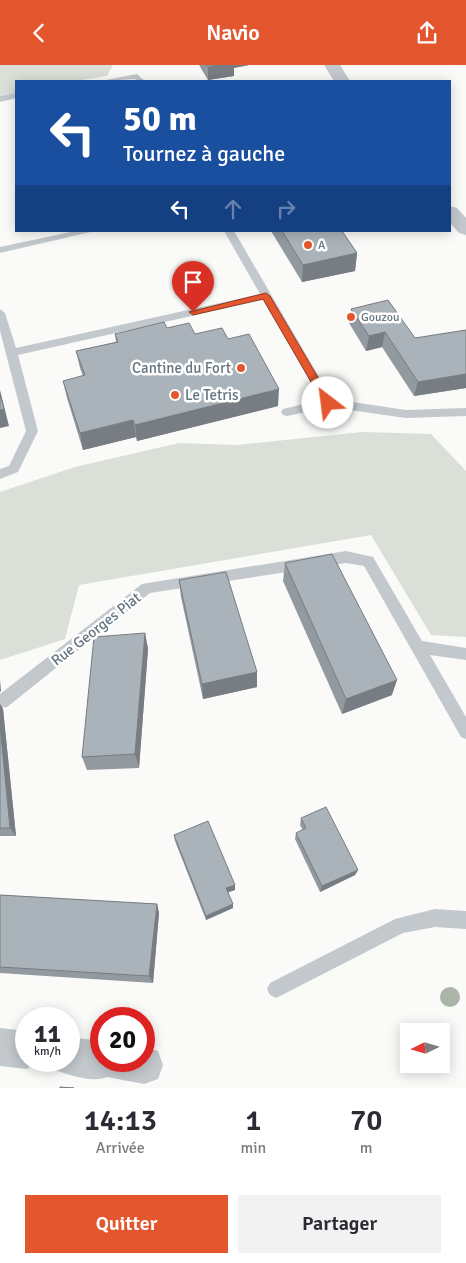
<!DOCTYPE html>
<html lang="fr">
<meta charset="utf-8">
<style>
body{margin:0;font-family:Signika,sans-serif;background:#f2f2f3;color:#2b2b33;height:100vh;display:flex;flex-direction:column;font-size:19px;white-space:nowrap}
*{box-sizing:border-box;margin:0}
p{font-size:16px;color:#7c7c81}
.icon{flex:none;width:28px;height:28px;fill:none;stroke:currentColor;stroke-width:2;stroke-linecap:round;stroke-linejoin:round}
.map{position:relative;height:1023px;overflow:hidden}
.sheet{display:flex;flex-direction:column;background:#fff;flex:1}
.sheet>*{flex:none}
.hud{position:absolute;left:15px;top:15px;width:436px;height:152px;border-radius:0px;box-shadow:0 2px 12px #0003;background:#1a4fa0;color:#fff;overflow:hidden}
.needle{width:32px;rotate:265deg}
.buttons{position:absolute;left:400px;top:958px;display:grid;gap:10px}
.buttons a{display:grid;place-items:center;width:50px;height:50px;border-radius:0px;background:#fff;box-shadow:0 2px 12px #0003;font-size:25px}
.speed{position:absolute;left:15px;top:942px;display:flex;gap:10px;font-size:25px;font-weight:700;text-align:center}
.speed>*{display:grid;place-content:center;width:65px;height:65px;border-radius:50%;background:#fff;box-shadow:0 2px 12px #0003;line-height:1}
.speed small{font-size:12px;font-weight:400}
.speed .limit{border:8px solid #d22;background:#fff;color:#111}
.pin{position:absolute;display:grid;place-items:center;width:42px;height:42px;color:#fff;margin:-51px -21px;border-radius:50% 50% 50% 0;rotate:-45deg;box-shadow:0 0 5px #0007}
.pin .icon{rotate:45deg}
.me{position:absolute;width:55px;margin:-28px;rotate:330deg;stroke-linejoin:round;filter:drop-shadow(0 0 4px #0008)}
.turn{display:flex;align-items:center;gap:18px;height:105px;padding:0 25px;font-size:22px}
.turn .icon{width:65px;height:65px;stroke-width:2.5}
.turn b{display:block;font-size:35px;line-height:42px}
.lanes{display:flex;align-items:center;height:48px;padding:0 25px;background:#0003;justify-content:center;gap:25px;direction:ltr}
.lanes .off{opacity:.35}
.eta{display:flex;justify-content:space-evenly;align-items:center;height:85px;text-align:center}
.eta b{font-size:30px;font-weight:600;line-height:35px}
.button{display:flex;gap:10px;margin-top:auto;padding:10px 25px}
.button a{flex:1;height:58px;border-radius:0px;background:#e4572e;color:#fff;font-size:20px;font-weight:600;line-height:58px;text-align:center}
.button a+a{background:#f2f2f3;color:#2b2b33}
header{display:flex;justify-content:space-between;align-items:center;height:65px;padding:0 25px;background:#e4572e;color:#fff;font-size:22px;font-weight:600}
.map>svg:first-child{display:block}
.green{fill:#dadfd7}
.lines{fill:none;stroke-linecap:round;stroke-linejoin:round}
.service{fill:#c3c8cc;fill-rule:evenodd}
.minor{fill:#c3c8cc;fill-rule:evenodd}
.tertiary{fill:#c3c8cc;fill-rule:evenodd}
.tree{fill:#aab4a7}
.wall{fill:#929a9f}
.shaded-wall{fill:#777d82}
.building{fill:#aab3b9;stroke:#777d82}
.route{fill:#e4572e;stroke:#94391e}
.poi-dot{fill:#e4572e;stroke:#fff;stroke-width:2}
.labels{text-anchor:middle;stroke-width:5;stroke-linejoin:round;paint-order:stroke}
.far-poi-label{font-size:12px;fill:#657683;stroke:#fff;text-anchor:start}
.poi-label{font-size:15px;fill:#657683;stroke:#fff;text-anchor:end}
.street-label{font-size:15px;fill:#657683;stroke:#fff}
</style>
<header><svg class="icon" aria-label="back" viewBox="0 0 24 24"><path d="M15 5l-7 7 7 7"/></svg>Navio<svg class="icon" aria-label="share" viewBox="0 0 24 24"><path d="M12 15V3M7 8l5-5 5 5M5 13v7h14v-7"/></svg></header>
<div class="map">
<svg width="466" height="1023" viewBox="0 0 466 1023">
<rect width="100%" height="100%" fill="#fafaf8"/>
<g class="green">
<polygon points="0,0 113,0 107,11 76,16 16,16 16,28 0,31"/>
<polygon points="362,367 431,369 466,406 466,572 431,570 371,470 79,520 65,574 0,595 0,427 75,402 179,378 236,380"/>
</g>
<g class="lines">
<g class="service">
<polygon points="137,9 145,16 137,16 135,14 101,16"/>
<polygon points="16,28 16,33 0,37 0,31"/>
<polygon points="75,166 95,166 0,188 0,182"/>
<polygon points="224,166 234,166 332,334 406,345 466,343 466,351 406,353 328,342 287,351 283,350 281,347 283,344 321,335 263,235 18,290 38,366 18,407 0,414 0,404 9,401 26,366 0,266 0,244 5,248 16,283 260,229"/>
<polygon points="346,486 373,492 422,576 466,583 466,595 430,590 466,652 466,674 461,672 364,501 346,498 150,528 7,642 0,643 0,629 142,519"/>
<polygon points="435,844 466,846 466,864 435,862 403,868 282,930 276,933 270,930 267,924 270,918 395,854"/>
</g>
<g class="minor">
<polygon points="0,963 26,966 26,996 40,996 39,998 26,1004 0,1001"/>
<path d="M69,972l32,4v20h43v-15l14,5 5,14 -5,14 -14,5 -37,-7c-15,6 -38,-2 -52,-7l-3,-9h17z"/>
</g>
<g class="tertiary">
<polygon points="324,0 340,0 350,16 334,16"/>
<polygon points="450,141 457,143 466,153 466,170 459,168 450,158"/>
</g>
</g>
<circle class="tree" cx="450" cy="932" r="10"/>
<g class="wall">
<polygon points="199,0 249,0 234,3 234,11 208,15"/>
<polygon points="271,166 342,166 357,188 355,206 302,217"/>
<polygon points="351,244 415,273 466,265 466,323 414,331 382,282 366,286 349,258"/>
<polygon points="167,263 195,269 228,274 278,341 137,376 136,372 83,385 67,333 63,316 83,311 80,303 76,286 116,277 115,269"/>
<polygon points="285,498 392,630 342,649 283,516"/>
<polygon points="179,515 257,607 257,622 203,634 181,532"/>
<polygon points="145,568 148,584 139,703 87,705 82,692"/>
<polygon points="0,639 3,644 16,771 0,771"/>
<polygon points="301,753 358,805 355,810 320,827 295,774 296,768 303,765 300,760"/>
<polygon points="174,770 235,820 235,825 228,827 233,843 206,855 175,776"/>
<polygon points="0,830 157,839 159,848 153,918 0,908"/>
</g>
<g class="shaded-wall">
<polygon points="219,0 249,0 234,3 234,11 208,15 208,2"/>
<polygon points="357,188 355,206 302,217 303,200"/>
<polygon points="385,267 382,282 366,286 369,271"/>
<polygon points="466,309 466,323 414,331 418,317"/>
<polygon points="279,324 278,341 137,376 135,360"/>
<polygon points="0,325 9,361 0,363"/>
<polygon points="133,355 136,372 83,385 80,368"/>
<polygon points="145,568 148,584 139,703 135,689"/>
<polygon points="257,607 257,622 203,634 202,619"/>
<polygon points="0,615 1,626 0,627"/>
<polygon points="397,615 392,630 342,649 346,634"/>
<polygon points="0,639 3,644 16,771 10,763 0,660"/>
<polygon points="358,805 355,810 320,827 322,821"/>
<polygon points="235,820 235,825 226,828 226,823"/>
<polygon points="157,839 159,848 153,918 149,911"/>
<polygon points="233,839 233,843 206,855 206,851"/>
</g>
<g class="building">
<polygon points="206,0 219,0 208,2"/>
<polygon points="282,166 342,166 357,188 303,200"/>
<polygon points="388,235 415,273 466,265 466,309 418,317 385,267 369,271 351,244"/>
<polygon points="164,257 167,263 189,258 195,269 222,263 228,274 249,269 279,324 135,360 133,355 80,368 63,316 85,310 76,286 118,277 115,269"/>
<polygon points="0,329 4,344 0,345"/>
<polygon points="332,489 397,615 346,634 285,498"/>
<polygon points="226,507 257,607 202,619 179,515"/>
<polygon points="145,568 135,689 82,692 94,572"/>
<polygon points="0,660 10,763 0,763"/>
<polygon points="326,742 358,805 322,821 296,768 306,763 301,753"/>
<polygon points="208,756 235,820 226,823 233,839 206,851 174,770"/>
<polygon points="0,830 157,839 149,911 0,902"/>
<polygon points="60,1022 74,1023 60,1023"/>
</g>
<polygon class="route" points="266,228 270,231 333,338 331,341 325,341 263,234 193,250 189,247"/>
<g class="poi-dot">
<circle cx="308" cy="180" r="5"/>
<circle cx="351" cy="252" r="5"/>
<circle cx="241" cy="303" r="5"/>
<circle cx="175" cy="330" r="5"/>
</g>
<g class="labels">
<g class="far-poi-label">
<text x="318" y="184">A</text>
<text x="361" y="256">Gouzou</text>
</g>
<g class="poi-label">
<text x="231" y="308">Cantine du Fort</text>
<text x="185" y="335" text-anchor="start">Le Tetris</text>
</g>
<g class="street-label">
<text transform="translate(96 564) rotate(-38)" y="5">Rue Georges Piat</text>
</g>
</g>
</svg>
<div class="buttons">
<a><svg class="needle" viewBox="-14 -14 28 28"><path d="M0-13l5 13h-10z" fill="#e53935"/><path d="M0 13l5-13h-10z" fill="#7c7c81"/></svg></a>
</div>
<div class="speed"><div>11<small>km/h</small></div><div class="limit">20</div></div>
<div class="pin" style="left:193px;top:247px;background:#d93025"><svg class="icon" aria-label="arrive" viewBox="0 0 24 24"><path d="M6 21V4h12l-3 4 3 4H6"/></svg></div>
<svg class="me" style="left:328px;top:338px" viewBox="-20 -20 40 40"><circle r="19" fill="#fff"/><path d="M0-13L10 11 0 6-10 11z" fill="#e4572e"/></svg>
<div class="hud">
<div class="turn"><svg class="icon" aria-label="left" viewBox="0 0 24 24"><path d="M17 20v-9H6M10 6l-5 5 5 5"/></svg><div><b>50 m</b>Tournez à gauche</div></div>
<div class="lanes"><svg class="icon" aria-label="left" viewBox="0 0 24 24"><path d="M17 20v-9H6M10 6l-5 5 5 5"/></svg><svg class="icon off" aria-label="ahead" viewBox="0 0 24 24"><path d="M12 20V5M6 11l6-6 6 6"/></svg><svg class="icon off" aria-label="right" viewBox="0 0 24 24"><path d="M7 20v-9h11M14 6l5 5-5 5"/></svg></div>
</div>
</div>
<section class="sheet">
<div class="eta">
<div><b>14:13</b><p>Arrivée</p></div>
<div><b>1</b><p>min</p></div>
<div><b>70</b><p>m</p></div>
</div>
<div class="button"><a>Quitter</a><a>Partager</a></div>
</section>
